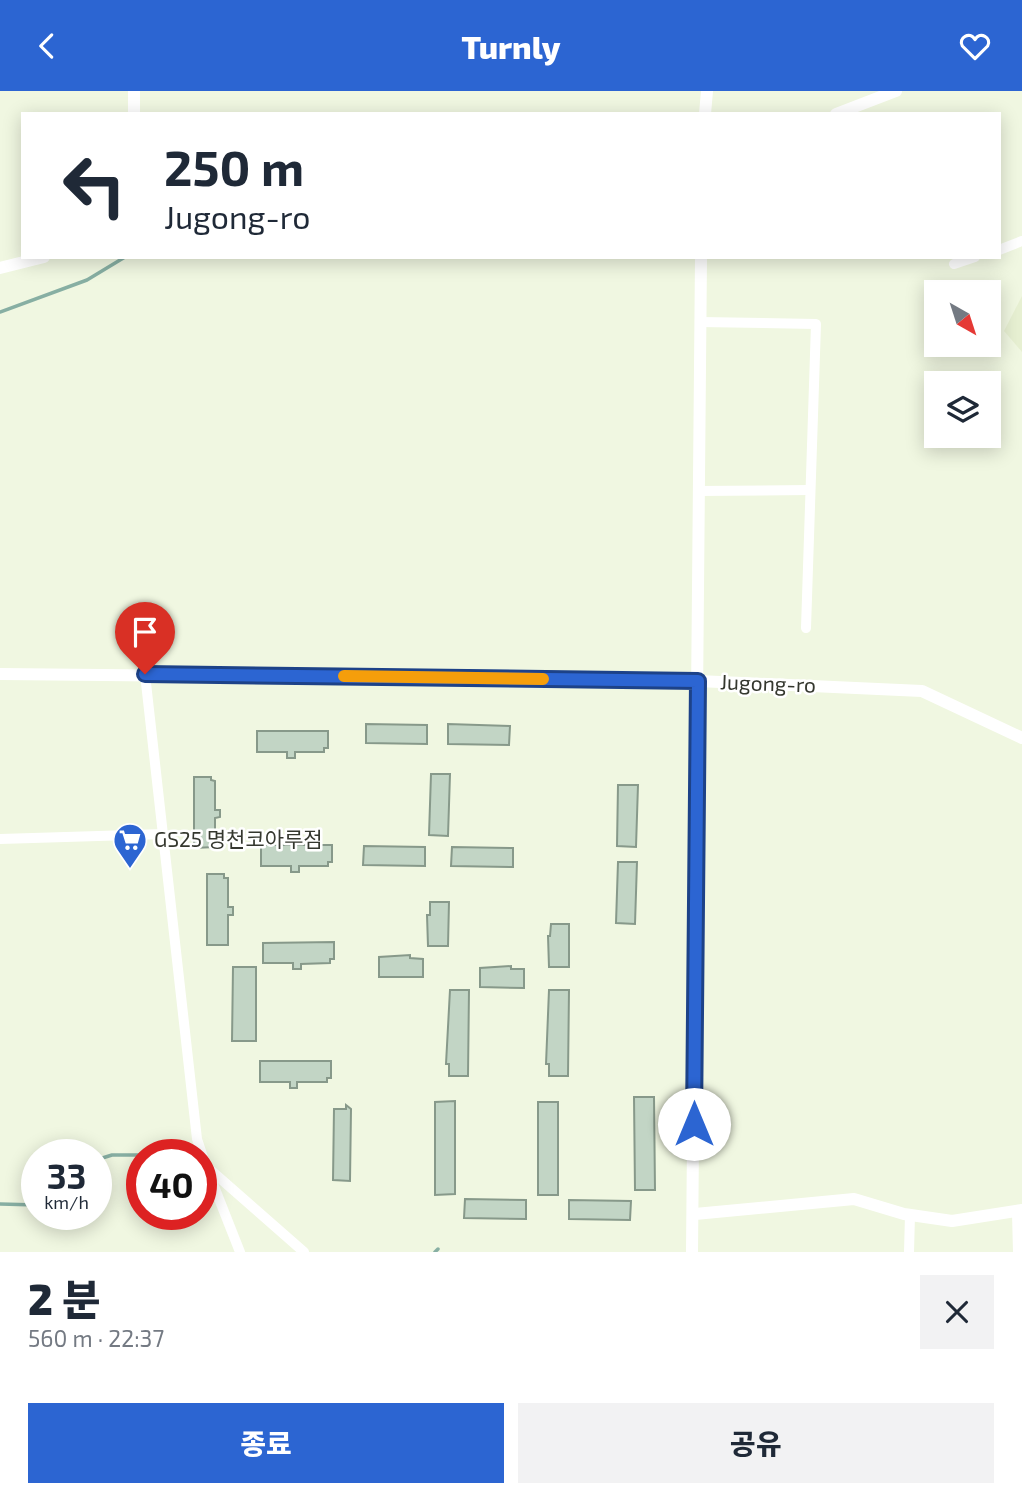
<!DOCTYPE html>
<html lang="ko">
<meta charset="utf-8">
<style>
body{margin:0;font-family:"Exo 2","Noto Sans KR",sans-serif;background:#f2f2f3;color:#1f2937;height:100vh;display:flex;flex-direction:column;font-size:26px;white-space:nowrap}
*{box-sizing:border-box;margin:0}
p{font-size:23px;color:#747a83}
.icon{flex:none;width:38px;height:38px;fill:none;stroke:currentColor;stroke-width:2;stroke-linecap:round;stroke-linejoin:round}
.map{position:relative;height:1161px;overflow:hidden}
.drawer{display:flex;flex-direction:column;background:#fff;flex:1}
.drawer>*{flex:none}
.hud{position:absolute;left:21px;top:21px;width:980px;height:147px;border-radius:0px;box-shadow:0 4px 18px #0003;background:#fff;color:#1f2937;overflow:hidden}
.needle{width:46px;rotate:141deg}
.controls{position:absolute;left:924px;top:189px;display:grid;gap:14px}
.controls a{display:grid;place-items:center;width:77px;height:77px;border-radius:0px;background:#fff;box-shadow:0 4px 18px #0003;font-size:35px}
.speed{position:absolute;left:21px;top:1048px;display:flex;gap:14px;font-size:35px;font-weight:700;text-align:center}
.speed>*{display:grid;place-content:center;width:91px;height:91px;border-radius:50%;background:#fff;box-shadow:0 4px 18px #0003;line-height:1}
.speed small{font-size:18px;font-weight:400}
.speed .limit{border:10px solid #d22;background:#fff;color:#111}
.pin{position:absolute;display:grid;place-items:center;width:60px;height:60px;color:#fff;margin:-72px -30px;border-radius:50% 50% 50% 0;rotate:-45deg;box-shadow:0 0 7px #0007}
.pin .icon{rotate:45deg}
.me{position:absolute;width:77px;margin:-38px;rotate:0deg;stroke-linejoin:round;filter:drop-shadow(0 0 5px #0008)}
.turn{display:flex;align-items:center;gap:24px;height:147px;padding:0 28px;font-size:32px}
.turn .icon{width:91px;height:91px;stroke-width:2.5}
.turn b{display:block;font-size:49px;line-height:60px}
.round{display:grid;place-items:center;flex:none;width:74px;height:74px;border-radius:0px;background:#f2f2f3}
.summary{display:flex;align-items:center;justify-content:space-between;height:119px;padding:0 28px}
h1{font-size:42px;font-weight:800;line-height:52px}
.cta{display:flex;gap:14px;margin-top:auto;padding:14px 28px}
.cta a{flex:1;height:80px;border-radius:0px;background:#2c65d2;color:#fff;font-size:28px;font-weight:800;line-height:80px;text-align:center}
.cta a+a{background:#f2f2f3;color:#1f2937}
header{display:flex;justify-content:space-between;align-items:center;height:91px;padding:0 28px;background:#2c65d2;color:#fff;font-size:32px;font-weight:800}
.map>svg:first-child{display:block}
.built{fill:#e7f0d2}
.lines{fill:none;stroke-linecap:round;stroke-linejoin:round}
.stream{stroke:#87afa3;stroke-width:3.5}
.building{fill:#c2d5c5;stroke:#87998a;stroke-width:2}
.minor{stroke:#fff;stroke-width:10}
.tertiary{stroke:#fff;stroke-width:12}
.route-casing{stroke:#1d4288;stroke-width:18}
.route{stroke:#2c65d2;stroke-width:12}
.slow{stroke:#f59e0b;stroke-width:12}
.labels{text-anchor:middle;stroke-width:5;stroke-linejoin:round;paint-order:stroke}
.street-label{font-size:21px;fill:#34372e;stroke:#fff}
.poi-label{font-size:21px;fill:#34372e;stroke:#fff;text-anchor:start}
</style>
<header><svg class="icon" aria-label="back" viewBox="0 0 24 24"><path d="M15 5l-7 7 7 7"/></svg>Turnly<svg class="icon" aria-label="heart" viewBox="0 0 24 24"><path d="M12 20l-8-8c-3-5 5-10 8-4 3-6 11-1 8 4z"/></svg></header>
<div class="map">
<svg width="1022" height="1161" viewBox="0 0 1022 1161">
<rect width="100%" height="100%" fill="#f0f7e1"/>
<polygon class="built" points="1022,205 1022,261 1004,240"/>
<g class="lines">
<g class="stream">
<polyline points="0,221 87,189 125,166"/>
<polyline points="144,1064 186,1057"/>
<polyline points="96,1069 112,1064 142,1064"/>
<polyline points="0,1113 37,1114"/>
<polyline points="435,1161 438,1158"/>
</g>
</g>
<g class="building">
<polygon points="366,633 427,634 427,653 366,652"/>
<polygon points="448,633 510,635 509,654 448,653"/>
<polygon points="257,640 328,640 328,657 324,657 324,661 295,661 295,667 287,667 287,661 257,661"/>
<polygon points="431,683 450,683 448,745 429,744"/>
<polygon points="194,686 211,686 211,689 215,690 215,719 220,719 220,726 215,727 215,756 194,757"/>
<polygon points="618,694 638,694 636,756 617,755"/>
<polygon points="261,754 332,754 332,771 328,771 328,775 299,775 299,781 291,781 291,775 261,775"/>
<polygon points="364,755 425,756 425,775 363,774"/>
<polygon points="452,756 513,757 513,776 451,775"/>
<polygon points="618,771 637,771 635,833 616,832"/>
<polygon points="207,783 224,783 224,787 228,787 228,816 233,816 233,824 228,824 228,854 207,854"/>
<polygon points="430,811 449,811 448,855 428,855 427,824 430,824"/>
<polygon points="551,833 569,833 569,876 549,876 548,845 550,845"/>
<polygon points="334,851 334,868 330,868 330,872 301,873 301,878 293,878 293,872 263,872 263,852"/>
<polygon points="410,864 410,867 423,868 423,886 379,886 379,866"/>
<polygon points="511,875 511,878 524,878 524,897 480,896 480,877"/>
<polygon points="233,876 256,876 256,950 232,950"/>
<polygon points="450,899 469,899 468,985 449,985 449,973 446,973"/>
<polygon points="549,899 569,899 568,985 549,985 549,973 546,973"/>
<polygon points="260,970 331,970 331,987 327,987 327,991 297,991 297,997 290,997 290,991 260,991"/>
<polygon points="634,1006 654,1006 655,1099 635,1099"/>
<polygon points="455,1010 455,1103 435,1104 435,1011"/>
<rect x="538" y="1011" width="20" height="93"/>
<polygon points="346,1014 351,1018 350,1090 333,1089 334,1018 346,1018"/>
<polygon points="465,1108 526,1109 526,1128 464,1127"/>
<polygon points="569,1109 631,1110 630,1129 569,1128"/>
</g>
<g class="lines">
<g class="minor">
<polyline points="999,159 1022,150"/>
<polyline points="954,173 975,166"/>
<polyline points="700,231 816,233 806,537"/>
<polyline points="698,400 810,399"/>
<polyline points="145,583 197,1048 206,1075 304,1161"/>
<polyline points="0,748 164,743"/>
<polyline points="208,1080 240,1161"/>
<polyline points="1017,1122 1018,1161"/>
<polyline points="909,1161 910,1124"/>
</g>
<g class="tertiary">
<polyline points="134,23 134,0"/>
<polyline points="705,23 707,0"/>
<polyline points="836,23 896,0"/>
<polyline points="0,177 44,166"/>
<polyline points="0,583 698,590 922,600 1022,647"/>
<polyline points="695,1123 854,1108 904,1123 952,1130 1022,1119"/>
<polyline points="692,1161 701,166"/>
</g>
</g>
<g class="lines">
<defs>
<polyline id="route" points="145,583 698,590 694,1033"/>
</defs>
<use href="#route" class="route-casing"/>
<use href="#route" class="route"/>
<polyline class="slow" points="344,585 543,588"/>
</g>
<defs>
<symbol id="supermarket-pin" viewBox="-11 -11 22 30"><path d="M0 17L-7.5 6A9.5 9.5 0 1 1 7.5 6Z" fill="#2c65d2" stroke="#fff"/><path d="M-6-5.5h2.5l.6 2H6L4.5 2H-2.5L-4.4-4H-6ZM-1.5 3.2a1.3 1.3 0 1 0 .1 0ZM3 3.2a1.3 1.3 0 1 0 .1 0Z" fill="#fff"/></symbol>
</defs>
<g fill-rule="evenodd">
<use href="#supermarket-pin" x="111" y="730" width="38" height="52"/>
</g>
<g class="labels">
<g class="street-label">
<text transform="translate(768 593) rotate(2)" y="7">Jugong-ro</text>
</g>
<g class="poi-label">
<text x="154" y="756">GS25 명천코아루점</text>
</g>
</g>
</svg>
<div class="controls">
<a><svg class="needle" viewBox="-14 -14 28 28"><path d="M0-13l5 13h-10z" fill="#e53935"/><path d="M0 13l5-13h-10z" fill="#747a83"/></svg></a>
<a><svg class="icon" aria-label="layers" viewBox="0 0 24 24"><path d="M12 4l9 5-9 5-9-5zM3 14l9 5 9-5"/></svg></a>
</div>
<div class="speed"><div>33<small>km/h</small></div><div class="limit">40</div></div>
<div class="pin" style="left:145px;top:583px;background:#d93025"><svg class="icon" aria-label="arrive" viewBox="0 0 24 24"><path d="M6 21V4h12l-3 4 3 4H6"/></svg></div>
<svg class="me" style="left:694px;top:1033px" viewBox="-20 -20 40 40"><circle r="19" fill="#fff"/><path d="M0-13L10 11 0 6-10 11z" fill="#2c65d2"/></svg>
<div class="hud">
<div class="turn"><svg class="icon" aria-label="left" viewBox="0 0 24 24"><path d="M17 20v-9H6M10 6l-5 5 5 5"/></svg><div><b>250 m</b>Jugong-ro</div></div>
</div>
</div>
<section class="drawer">
<div class="summary"><div><h1>2 분</h1><p>560 m · 22:37</p></div><a class="round"><svg class="icon" aria-label="close" viewBox="0 0 24 24"><path d="M6 6l12 12M18 6L6 18"/></svg></a></div>
<div class="cta"><a>종료</a><a>공유</a></div>
</section>
